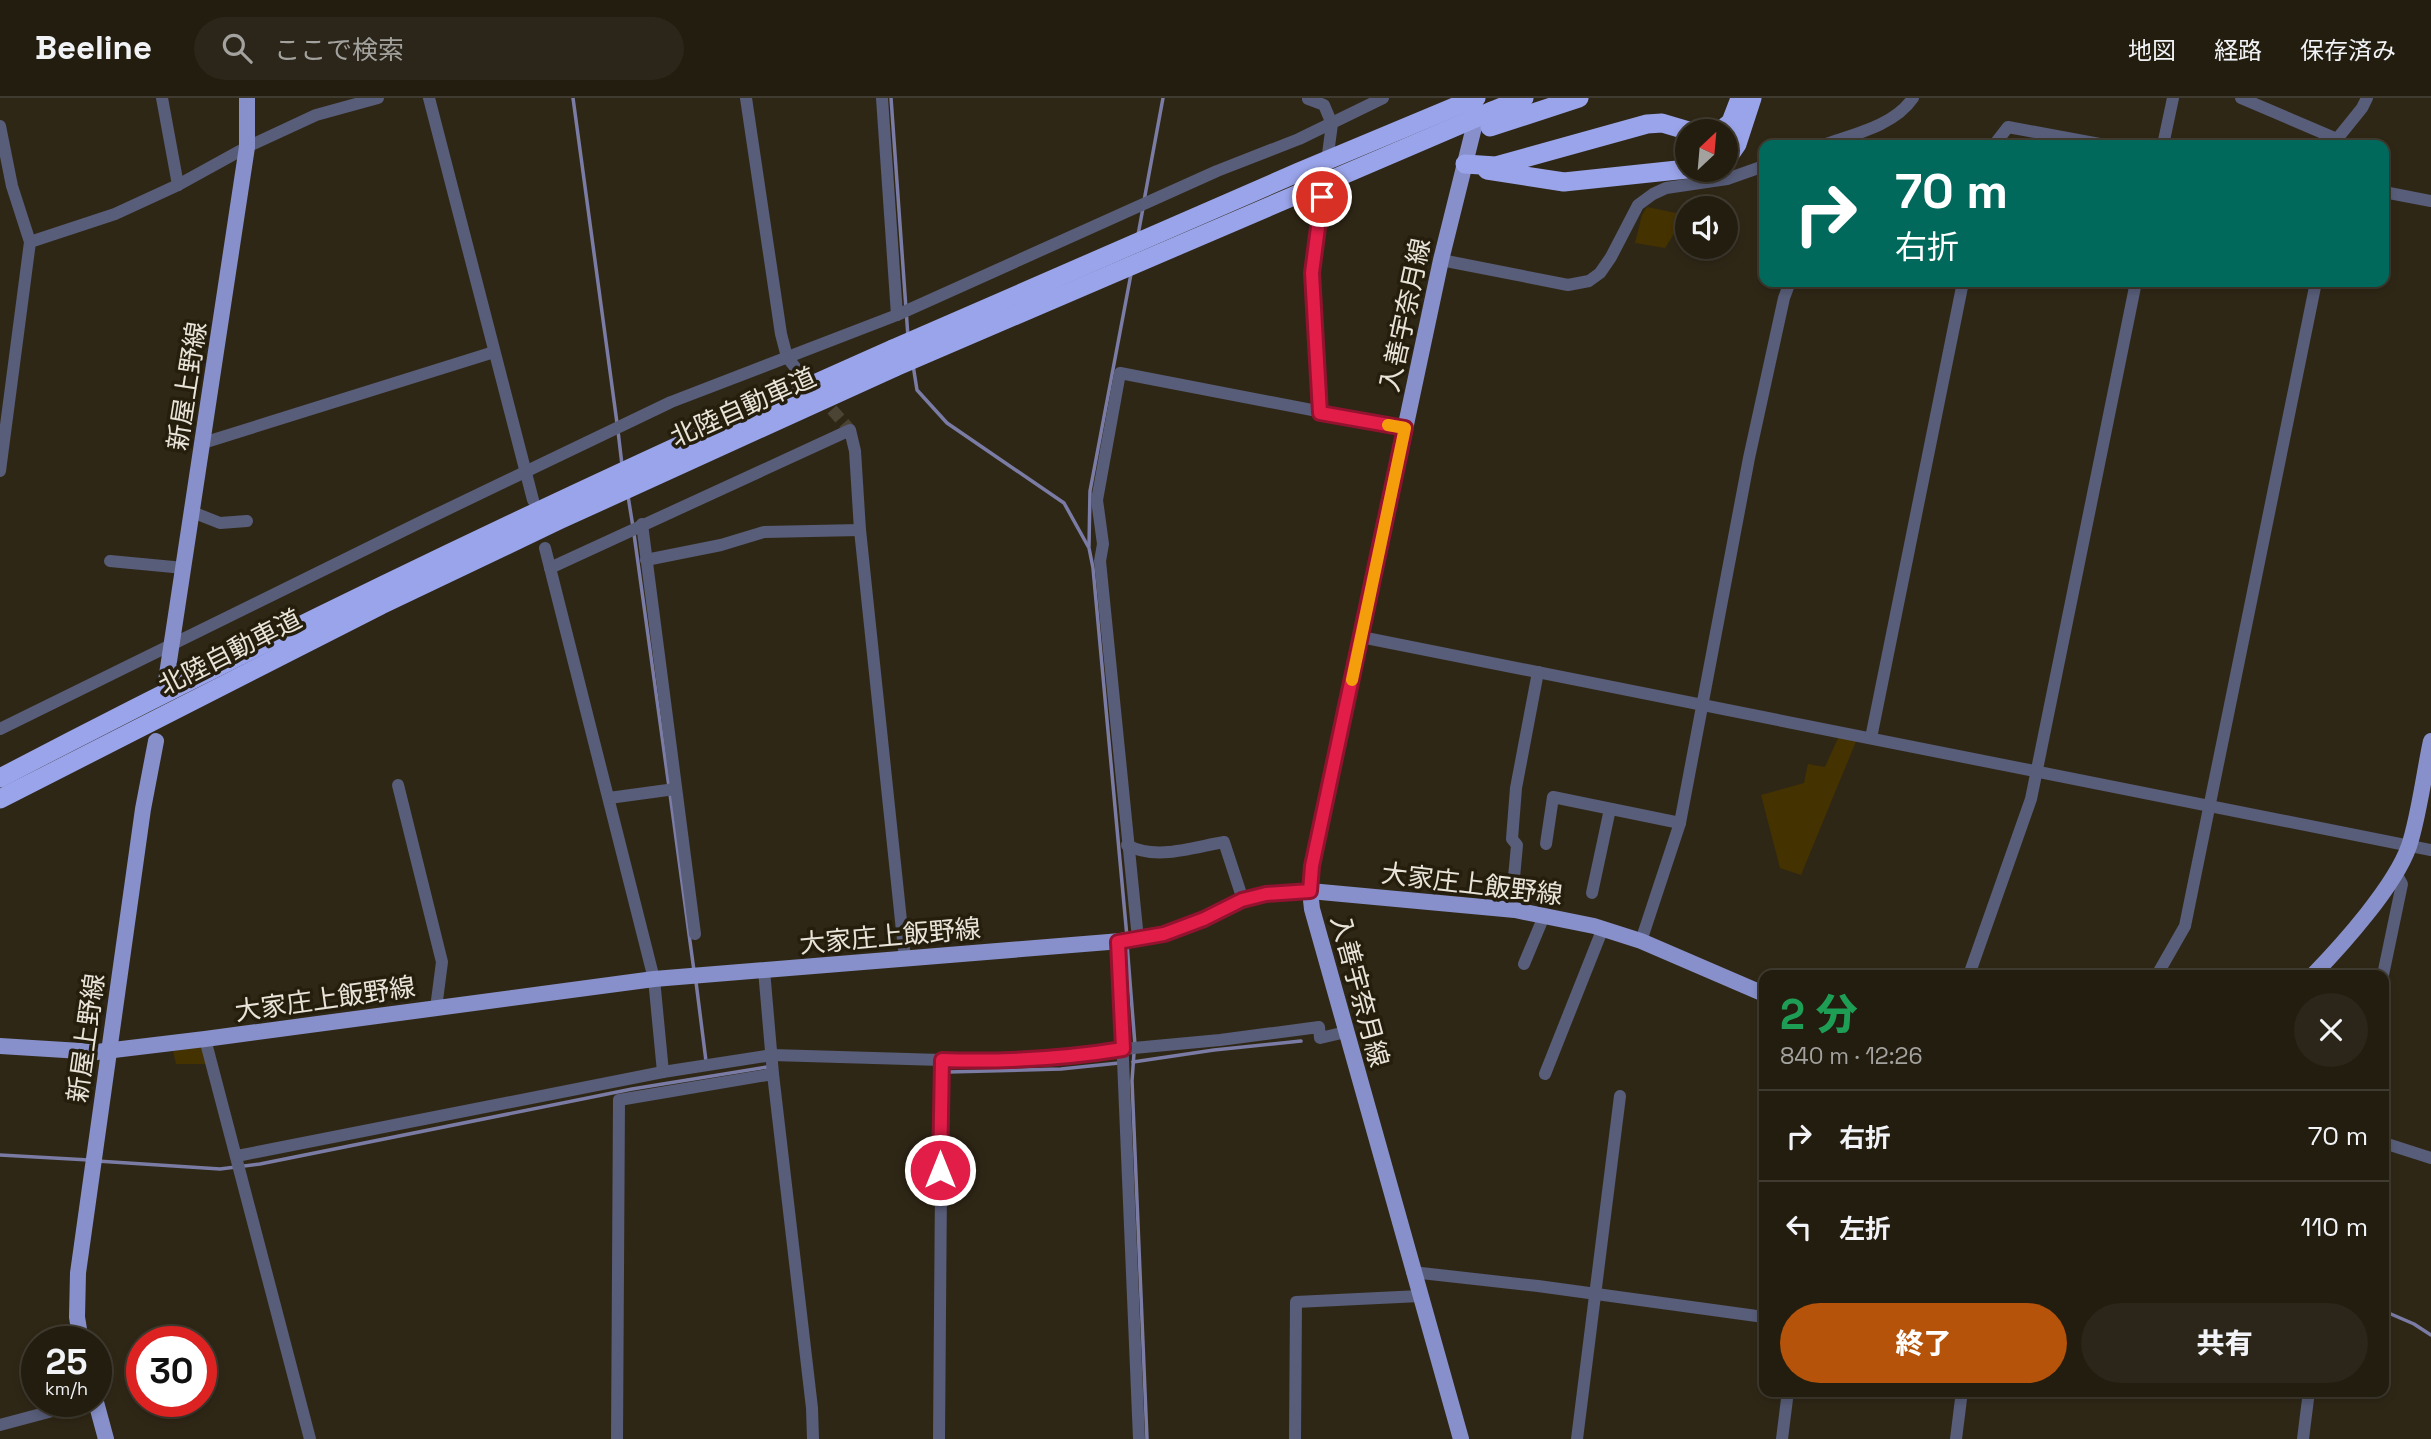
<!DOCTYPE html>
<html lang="ja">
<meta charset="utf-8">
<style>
body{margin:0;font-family:"Space Grotesk","Noto Sans JP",sans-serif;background:#2b2619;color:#f1f3f6;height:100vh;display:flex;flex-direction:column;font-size:26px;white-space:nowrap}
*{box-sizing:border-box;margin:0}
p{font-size:23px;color:#a3a29f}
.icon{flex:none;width:38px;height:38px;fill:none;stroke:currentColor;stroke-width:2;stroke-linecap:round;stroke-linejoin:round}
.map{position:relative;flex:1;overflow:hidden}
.sheet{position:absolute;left:1759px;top:872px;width:630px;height:427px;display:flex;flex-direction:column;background:#231d10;border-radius:14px;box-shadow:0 4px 10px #0003,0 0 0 2px #403b30}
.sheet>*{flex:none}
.guide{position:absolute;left:1759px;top:42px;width:630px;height:147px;border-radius:14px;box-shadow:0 4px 10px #0003,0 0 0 2px #403b30;background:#00695c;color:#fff;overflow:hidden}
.needle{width:46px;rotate:26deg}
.buttons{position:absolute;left:1675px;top:21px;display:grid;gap:14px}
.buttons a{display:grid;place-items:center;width:63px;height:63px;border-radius:50%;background:#231d10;box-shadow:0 4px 10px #0003,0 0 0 2px #403b30;font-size:35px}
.speed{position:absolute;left:21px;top:1228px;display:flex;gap:14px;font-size:35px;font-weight:700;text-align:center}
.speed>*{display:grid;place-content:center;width:91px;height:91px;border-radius:50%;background:#231d10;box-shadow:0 4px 10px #0003,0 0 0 2px #403b30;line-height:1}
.speed small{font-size:18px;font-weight:400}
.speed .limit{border:10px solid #d22;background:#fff;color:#111}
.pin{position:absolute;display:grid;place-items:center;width:60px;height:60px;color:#fff;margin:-30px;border:4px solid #fff;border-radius:50%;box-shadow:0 2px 7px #0007}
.me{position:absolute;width:77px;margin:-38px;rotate:0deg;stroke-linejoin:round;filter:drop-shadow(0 0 5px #0008)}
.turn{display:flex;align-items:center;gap:24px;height:147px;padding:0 21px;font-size:32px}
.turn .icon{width:91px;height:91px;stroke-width:2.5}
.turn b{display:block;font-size:49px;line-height:60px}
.round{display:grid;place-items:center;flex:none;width:74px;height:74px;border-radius:37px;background:#2b2619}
.summary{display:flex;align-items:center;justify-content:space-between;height:119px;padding:0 21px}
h1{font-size:42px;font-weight:800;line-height:52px;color:#1e9e55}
.button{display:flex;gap:14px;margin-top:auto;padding:14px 21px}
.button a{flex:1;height:80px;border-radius:42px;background:#b45309;color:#fff;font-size:28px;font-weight:800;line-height:80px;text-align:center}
.button a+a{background:#2b2619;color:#f1f3f6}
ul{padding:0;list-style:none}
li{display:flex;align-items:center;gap:21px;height:91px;padding:0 21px;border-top:2px solid #403b30}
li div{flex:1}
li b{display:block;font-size:26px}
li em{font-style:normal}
header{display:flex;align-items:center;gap:42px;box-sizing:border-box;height:98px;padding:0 35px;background:#231d10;border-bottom:2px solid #403b30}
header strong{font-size:33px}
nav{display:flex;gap:38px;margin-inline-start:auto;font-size:24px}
.search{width:490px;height:63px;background:#2b2619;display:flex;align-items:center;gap:18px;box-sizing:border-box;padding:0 24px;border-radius:38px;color:#a3a29f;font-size:26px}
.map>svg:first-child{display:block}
.green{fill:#453201}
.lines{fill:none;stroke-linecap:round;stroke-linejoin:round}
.stream{stroke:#7a7ca5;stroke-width:3.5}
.minor-tunnel{stroke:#4b4333;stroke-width:12;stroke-dasharray:12 6;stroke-linecap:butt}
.minor{stroke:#585d79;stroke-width:12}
.major{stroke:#8790ca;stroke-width:16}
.highway{stroke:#9aa4ea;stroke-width:19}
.highway-bridge{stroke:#9aa4ea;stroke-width:19}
.route-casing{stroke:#92132f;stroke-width:18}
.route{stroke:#e11d48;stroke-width:12}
.slow{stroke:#f59e0b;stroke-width:12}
.labels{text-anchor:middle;stroke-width:7;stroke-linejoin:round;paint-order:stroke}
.street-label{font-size:26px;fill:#e9e4d9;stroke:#251e0d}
</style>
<header>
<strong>Beeline</strong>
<div class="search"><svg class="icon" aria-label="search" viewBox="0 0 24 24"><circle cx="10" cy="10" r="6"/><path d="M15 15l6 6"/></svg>ここで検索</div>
<nav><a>地図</a><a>経路</a><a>保存済み</a></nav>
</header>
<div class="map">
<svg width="2431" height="1341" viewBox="0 0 2431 1341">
<rect width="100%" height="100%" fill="#2f2716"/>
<g class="green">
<polygon points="1647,109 1681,116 1677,131 1665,150 1635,145 1642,117"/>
<polygon points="1839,638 1857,641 1801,777 1780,770 1761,697 1804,685 1808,666 1825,669"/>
<polygon points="202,949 206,966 176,966 173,953"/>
</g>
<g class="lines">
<g class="stream">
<polyline points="573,0 617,325"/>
<polyline points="891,0 908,239"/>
<polyline points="1144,103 1163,0"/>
<polyline points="1138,137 1143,110"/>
<polyline points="913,267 917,292 947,325 1064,405 1089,450 1093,470 1127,839"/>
<polyline points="618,333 622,367"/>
<polyline points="628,398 633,429"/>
<polyline points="634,436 669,689"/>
<polyline points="1089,448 1090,393 1131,176"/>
<polyline points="670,696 694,873"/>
<polyline points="1127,846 1135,947"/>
<polyline points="696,884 706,963"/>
<polyline points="1134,955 1132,983 1147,1341"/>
<polyline points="1133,964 1214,952 1301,943"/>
<polyline points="948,974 1061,971 1119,965"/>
<polyline points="0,1057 89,1062"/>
<polyline points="97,1063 220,1071 260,1066 632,991 767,969"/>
<polyline points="2384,1213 2414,1226 2431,1237"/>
</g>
<polyline class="minor-tunnel" points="820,298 850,332"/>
<g class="minor">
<polyline points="162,0 178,87"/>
<polyline points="429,0 533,402"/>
<polyline points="746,0 781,236 787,259 802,278"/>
<polyline points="882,0 897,217"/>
<polyline points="2241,0 2337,41"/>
<polyline points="1308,1 1324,7 1332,26 1312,175 1320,315"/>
<polyline points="0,28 12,88 30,144 0,373"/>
<path d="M1823,47c31,-11 71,-19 90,-47"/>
<polyline points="1994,47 2008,29 2105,47"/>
<polyline points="2163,47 2173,0"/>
<polyline points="2337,47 2337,41 2362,10 2367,0"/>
<polyline points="2384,94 2431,103"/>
<polyline points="30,144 115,116 178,87 247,49 316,17 378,0"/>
<polyline points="1441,162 1568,187 1589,183 1600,175 1611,159 1638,107 1653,96 1666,90 1727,81 1764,68"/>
<polyline points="203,345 494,254"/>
<polyline points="192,414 220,425 247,423"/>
<polyline points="642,426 695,836"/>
<polyline points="545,450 654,881 663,974 772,957 1009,964 1072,960 1123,951 1220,942 1319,929 1320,940 1346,934"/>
<polyline points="646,462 721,447 764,434 860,432"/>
<polyline points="110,463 184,470"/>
<polyline points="550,470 850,332 855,353 860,432 905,861"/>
<polyline points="1361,539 2431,752"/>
<polyline points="0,631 427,421 671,304 897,217 1217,73 1299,41 1383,0"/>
<polyline points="1871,640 1963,184"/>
<polyline points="398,687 442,864 436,910"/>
<polyline points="609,700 675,691"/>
<polyline points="1546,746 1553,699 1680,725"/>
<path d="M1127,747c29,16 67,2 97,-3l19,58"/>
<polyline points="1592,795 1610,711"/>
<polyline points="1511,812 1517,747 1512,741 1516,690 1538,574"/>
<polyline points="1138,841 1100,463 1103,446 1097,402 1120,275 1405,330"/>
<polyline points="1641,843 1680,725 1749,360 1784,200 1790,184"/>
<polyline points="1118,844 1139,1341"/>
<polyline points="1524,866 1544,818"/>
<polyline points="764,872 773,976 812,1310 813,1341"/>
<polyline points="1969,877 2031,701 2136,184"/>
<polyline points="2157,877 2185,828 2316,184"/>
<polyline points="2383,877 2402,786 2396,775"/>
<polyline points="205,941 310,1341"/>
<polyline points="1545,976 1603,830"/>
<polyline points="2384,1045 2431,1060"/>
<polyline points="237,1058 663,974"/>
<polyline points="1412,1174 1538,1188 1764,1219"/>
<polyline points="0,1327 86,1304"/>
<polyline points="617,1341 619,1002 773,976"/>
<polyline points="939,1341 942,962"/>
<polyline points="1295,1341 1296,1204 1420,1198"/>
<polyline points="1577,1341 1620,998"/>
<polyline points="1782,1341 1788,1293"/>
<polyline points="1956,1341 1962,1293"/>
<polyline points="2303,1341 2309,1293"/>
</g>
<g class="major">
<polyline points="166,583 247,49 247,0"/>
<path d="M2313,877c30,-31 82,-89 96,-129 10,-30 15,-73 22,-105"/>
<polyline points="0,948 97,954 205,941 654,881 1121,843 1164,836 1204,821 1243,802 1266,796 1310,793 1515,812 1594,828 1641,843 1764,896"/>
<polyline points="81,1244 77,1219 78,1175 143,711 156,643"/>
<polyline points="96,1304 106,1341"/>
<polyline points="1461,1341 1312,811 1310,793 1312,768 1441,162 1478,13"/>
</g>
<g class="highway">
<polyline points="1492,13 1524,0"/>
<polyline points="1490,29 1579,0"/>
<polyline points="1720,33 1731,24 1739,3"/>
<polyline points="1726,62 1737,46 1752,0"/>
<polyline points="1465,66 1496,68 1647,26 1662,25 1689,33"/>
<polyline points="1487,72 1564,84 1687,71"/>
<path d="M0,680c293,-153 591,-295 893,-429"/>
<polyline points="0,701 381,507 559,422 895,269"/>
</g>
<g class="highway-bridge">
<polyline points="893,251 1299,74 1476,0"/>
<polyline points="895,269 1492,13"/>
</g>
</g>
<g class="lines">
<defs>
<path id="route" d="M940,1072l2,-110c61,2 120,-1 181,-11l-5,-107 46,-8 40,-15 38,-19 24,-6 44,-3 2,-25 93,-438 -85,-15 -8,-140 10,-76"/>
</defs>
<use href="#route" class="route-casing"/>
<use href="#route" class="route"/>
<polyline class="slow" points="1352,582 1405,330 1388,327"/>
</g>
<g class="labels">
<g class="street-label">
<text transform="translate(1405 217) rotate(-78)" y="9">入善宇奈月線</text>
<text transform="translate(187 288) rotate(-81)" y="9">新屋上野線</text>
<text transform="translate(743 309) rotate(-24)" y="9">北陸自動車道</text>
<text transform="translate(230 554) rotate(-27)" y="9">北陸自動車道</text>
<text transform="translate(1472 786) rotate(7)" y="9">大家庄上飯野線</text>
<text transform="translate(890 838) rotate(-5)" y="9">大家庄上飯野線</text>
<text transform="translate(1360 893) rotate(75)" y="9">入善宇奈月線</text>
<text transform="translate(325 901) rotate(-8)" y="9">大家庄上飯野線</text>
<text transform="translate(86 940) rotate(-82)" y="9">新屋上野線</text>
</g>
</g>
</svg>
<div class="buttons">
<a><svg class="needle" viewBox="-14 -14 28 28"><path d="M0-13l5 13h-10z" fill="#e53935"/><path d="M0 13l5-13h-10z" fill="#a3a29f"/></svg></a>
<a><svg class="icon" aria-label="sound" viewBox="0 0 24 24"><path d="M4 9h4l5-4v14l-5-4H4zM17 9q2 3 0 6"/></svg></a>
</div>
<div class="speed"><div>25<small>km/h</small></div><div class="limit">30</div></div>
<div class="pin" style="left:1322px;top:99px;background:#d93025"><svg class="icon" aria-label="arrive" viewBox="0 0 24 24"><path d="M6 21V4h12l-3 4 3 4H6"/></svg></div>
<svg class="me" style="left:940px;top:1072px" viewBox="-20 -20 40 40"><circle r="17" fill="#e11d48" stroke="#fff" stroke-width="3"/><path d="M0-11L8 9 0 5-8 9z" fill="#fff"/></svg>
<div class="guide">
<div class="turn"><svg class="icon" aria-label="right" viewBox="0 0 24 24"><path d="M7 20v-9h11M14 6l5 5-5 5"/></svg><div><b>70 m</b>右折</div></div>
</div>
<section class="sheet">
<div class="summary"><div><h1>2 分</h1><p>840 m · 12:26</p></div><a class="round"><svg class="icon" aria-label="close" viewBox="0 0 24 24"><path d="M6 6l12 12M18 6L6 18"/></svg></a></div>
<ul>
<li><svg class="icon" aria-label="right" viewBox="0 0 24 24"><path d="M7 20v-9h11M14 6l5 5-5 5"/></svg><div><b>右折</b></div><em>70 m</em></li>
<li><svg class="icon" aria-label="left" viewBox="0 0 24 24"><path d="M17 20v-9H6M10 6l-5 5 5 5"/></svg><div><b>左折</b></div><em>110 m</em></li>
</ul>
<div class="button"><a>終了</a><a>共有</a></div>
</section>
</div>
